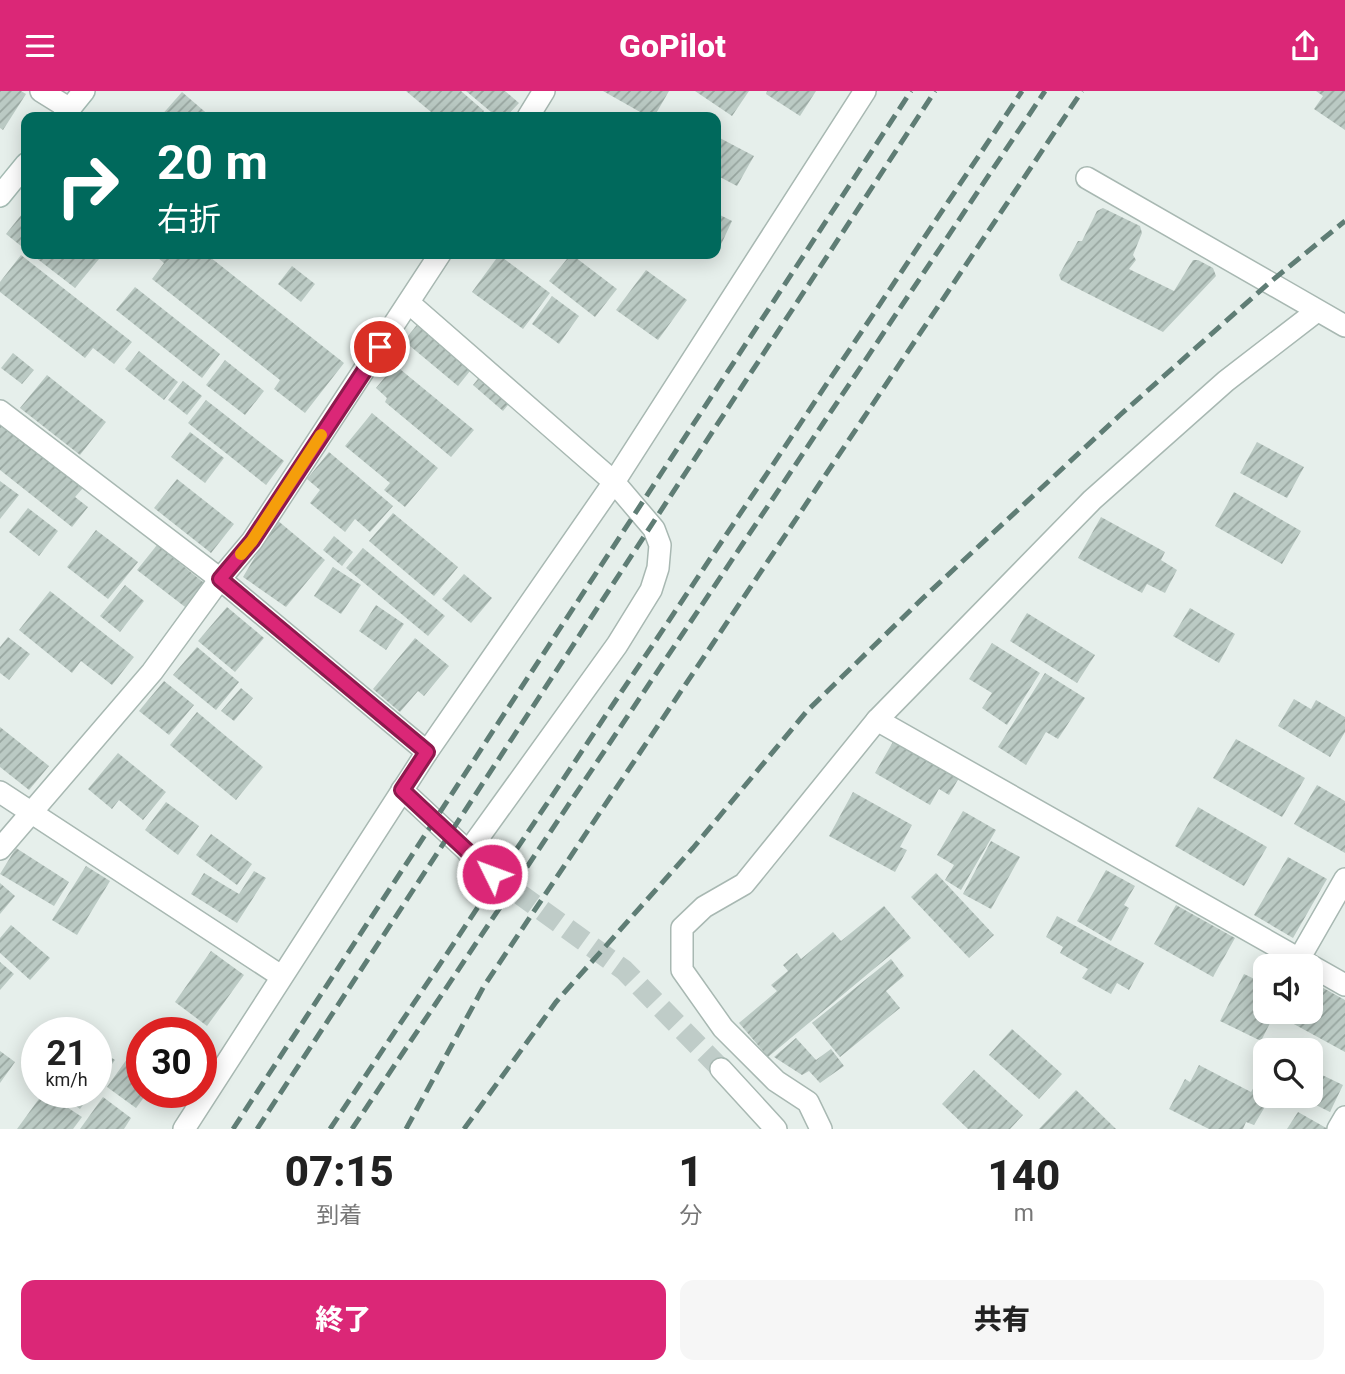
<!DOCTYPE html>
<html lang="ja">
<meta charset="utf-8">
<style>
body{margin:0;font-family:Roboto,"Noto Sans JP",sans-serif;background:#f6f6f6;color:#222;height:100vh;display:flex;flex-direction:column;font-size:26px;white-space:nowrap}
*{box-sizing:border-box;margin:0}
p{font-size:23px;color:#767676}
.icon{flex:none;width:38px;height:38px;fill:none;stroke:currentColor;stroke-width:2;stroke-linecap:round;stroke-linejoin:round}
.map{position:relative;height:1038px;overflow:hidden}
.side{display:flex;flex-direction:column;background:#fff;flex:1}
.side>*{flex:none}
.guide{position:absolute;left:21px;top:21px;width:700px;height:147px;border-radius:14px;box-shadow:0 4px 18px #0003;background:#00695c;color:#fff;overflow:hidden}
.tools{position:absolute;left:1253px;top:863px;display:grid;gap:14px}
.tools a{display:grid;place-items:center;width:70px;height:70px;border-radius:14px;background:#fff;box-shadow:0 4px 18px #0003;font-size:35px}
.speed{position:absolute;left:21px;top:926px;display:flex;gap:14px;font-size:35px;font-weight:700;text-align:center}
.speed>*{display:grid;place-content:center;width:91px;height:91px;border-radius:50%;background:#fff;box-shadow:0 4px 18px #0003;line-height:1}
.speed small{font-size:18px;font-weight:400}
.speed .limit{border:10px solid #d22;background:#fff;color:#111}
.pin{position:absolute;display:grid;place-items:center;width:60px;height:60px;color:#fff;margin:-30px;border:4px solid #fff;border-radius:50%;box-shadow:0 2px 7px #0007}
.me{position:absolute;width:77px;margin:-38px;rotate:312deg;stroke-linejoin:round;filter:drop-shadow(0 0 5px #0008)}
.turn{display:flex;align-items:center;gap:24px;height:147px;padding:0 21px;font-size:32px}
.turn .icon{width:91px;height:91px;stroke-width:2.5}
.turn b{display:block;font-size:49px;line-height:60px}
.eta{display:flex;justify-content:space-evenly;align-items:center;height:119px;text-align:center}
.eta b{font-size:42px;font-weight:800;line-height:49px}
.cta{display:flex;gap:14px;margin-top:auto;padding:14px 21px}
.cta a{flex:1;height:80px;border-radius:14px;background:#db2777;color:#fff;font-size:28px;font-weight:800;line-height:80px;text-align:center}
.cta a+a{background:#f6f6f6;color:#222}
header{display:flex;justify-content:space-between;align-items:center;height:91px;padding:0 21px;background:#db2777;color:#fff;font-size:32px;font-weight:800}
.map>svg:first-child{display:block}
.building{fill:url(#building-hatch)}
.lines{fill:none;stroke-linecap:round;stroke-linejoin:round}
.minor-tunnel{stroke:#bfccc8;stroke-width:21;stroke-dasharray:21 10;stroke-linecap:butt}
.minor-casing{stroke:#a8b8b2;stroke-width:24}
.secondary-casing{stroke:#a4bbb3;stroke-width:24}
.minor{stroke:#fff;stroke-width:21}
.secondary{stroke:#fff;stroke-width:21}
.rail{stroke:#5f7d75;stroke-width:5;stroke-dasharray:14 7;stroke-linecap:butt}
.route-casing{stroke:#8e194d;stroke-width:18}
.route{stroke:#db2777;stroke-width:12}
.slow{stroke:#f59e0b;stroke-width:12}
</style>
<header><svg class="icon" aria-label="menu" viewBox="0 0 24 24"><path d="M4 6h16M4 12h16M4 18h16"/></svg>GoPilot<svg class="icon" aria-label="share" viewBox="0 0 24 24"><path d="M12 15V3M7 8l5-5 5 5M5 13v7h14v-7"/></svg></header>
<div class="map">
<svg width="1345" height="1038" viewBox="0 0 1345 1038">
<defs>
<pattern id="building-hatch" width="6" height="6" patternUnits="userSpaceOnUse" patternTransform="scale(1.75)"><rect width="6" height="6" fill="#bbcac4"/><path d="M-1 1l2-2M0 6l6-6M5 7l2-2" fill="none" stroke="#98a6a0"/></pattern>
</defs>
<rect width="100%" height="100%" fill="#e6efeb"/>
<g class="building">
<polygon points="0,0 21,0 26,3 3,39 0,37"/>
<polygon points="406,0 461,0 484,20 479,26 437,26"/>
<polygon points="466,0 505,0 519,12 506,26 497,26"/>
<polygon points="603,0 669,0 654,26 649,26"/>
<polygon points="695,0 749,0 732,25"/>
<polygon points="767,0 816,0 800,25 766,3"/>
<polygon points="1316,0 1345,0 1345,39 1314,18 1323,5"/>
<polygon points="182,1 211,26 160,26"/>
<polygon points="716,45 754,65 737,95 716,84"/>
<polygon points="1103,117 1140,135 1142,142 1133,164 1136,169 1129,178 1174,200 1193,169 1198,169 1213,177 1216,185 1163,241 1061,189 1059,184 1078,150 1082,150 1097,120"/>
<polygon points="26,118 26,159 6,143"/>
<polygon points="716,122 732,130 718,160 716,159"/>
<polygon points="31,163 93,163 99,168 75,197"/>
<polygon points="161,163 206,163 344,272 305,322 274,298 280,289 152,188 164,172 158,167"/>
<polygon points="571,163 617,198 595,226 549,190"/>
<polygon points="21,164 132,251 114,273 93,257 85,267 0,201 0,191"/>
<polygon points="499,164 550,202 523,238 472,201"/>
<polygon points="292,175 315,193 301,211 278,193"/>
<polygon points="646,179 687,209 658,249 616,219"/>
<polygon points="135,196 220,263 202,287 116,219"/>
<polygon points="552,205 579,225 559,253 532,233"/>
<polygon points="420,230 474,275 458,295 404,250"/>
<polygon points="139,260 178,291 164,309 125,278"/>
<polygon points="13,262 34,279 22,293 1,277"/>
<polygon points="225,269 264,300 245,324 206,294"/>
<polygon points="395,274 474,339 451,366 385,311 387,307 376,297"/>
<polygon points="482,283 512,309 503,320 473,294"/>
<polygon points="47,284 106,331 80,364 20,317"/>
<polygon points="183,290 202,305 187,324 168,309"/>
<polygon points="206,309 284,370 266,394 188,332"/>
<polygon points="372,322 438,377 405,416 384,399 390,392 345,355"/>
<polygon points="0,331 83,397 75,406 88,416 72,436 0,379"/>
<polygon points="190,341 224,367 205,392 171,366"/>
<polygon points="1257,351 1304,376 1287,407 1240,382"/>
<polygon points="329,361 393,415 370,441 355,428 345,441 310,412 320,399 307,388"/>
<polygon points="177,388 234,433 211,462 154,417"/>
<polygon points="0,390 19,404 0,428"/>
<polygon points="1234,401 1301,440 1282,473 1215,435"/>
<polygon points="28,417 58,440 39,465 9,441"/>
<polygon points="393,422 458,476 434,505 369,450"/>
<polygon points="1101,426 1165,461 1161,469 1177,479 1165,502 1147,493 1142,502 1078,467"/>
<polygon points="277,429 325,469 286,516 243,486"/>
<polygon points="96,439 138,471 108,508 67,476"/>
<polygon points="334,445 353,461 342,475 323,459"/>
<polygon points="157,454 208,495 189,519 137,479"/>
<polygon points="363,457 445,525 428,545 346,477"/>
<polygon points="333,476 361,494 341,523 314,505"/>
<polygon points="464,483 492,507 471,532 442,508"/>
<polygon points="125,494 144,510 120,541 100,525"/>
<polygon points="50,500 134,566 112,594 81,570 72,582 19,539"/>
<polygon points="376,514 404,533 386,559 359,540"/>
<polygon points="227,516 264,547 235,581 198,550"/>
<polygon points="1190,517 1235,543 1219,572 1173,545"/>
<polygon points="1027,522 1095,564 1077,592 1010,550"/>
<polygon points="8,546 30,563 9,589 0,582 0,556"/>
<polygon points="415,547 449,575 424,605 418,600 400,621 373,598"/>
<polygon points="992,552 1040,582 1007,634 982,617 992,602 969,588"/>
<polygon points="197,556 239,591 216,619 173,584"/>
<polygon points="1045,582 1085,607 1058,648 1046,641 1026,674 998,656"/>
<polygon points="164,590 194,614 169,644 139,620"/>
<polygon points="241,597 253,607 234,630 221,620"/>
<polygon points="1294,608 1311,618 1316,609 1345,626 1345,641 1330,666 1278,635"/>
<polygon points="197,621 263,676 236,709 170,654"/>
<polygon points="0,636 49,675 29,699 0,676"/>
<polygon points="1236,648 1305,687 1282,726 1213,687"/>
<polygon points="894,649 959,687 949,704 939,698 930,714 875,682"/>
<polygon points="118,662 166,701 143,729 119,709 112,718 88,698"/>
<polygon points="1317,694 1345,710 1345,762 1294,733"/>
<polygon points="853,701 912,734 900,756 907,759 895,781 829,745"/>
<polygon points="166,711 199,735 178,764 145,739"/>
<polygon points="1198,716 1267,756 1244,795 1175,755"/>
<polygon points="963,720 996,739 961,799 945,789 954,774 937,764"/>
<polygon points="211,743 252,773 237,794 196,764"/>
<polygon points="991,750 1020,766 991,818 963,803"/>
<polygon points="16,757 69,791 54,815 0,783"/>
<polygon points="1288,766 1327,788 1293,847 1254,824"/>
<polygon points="86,775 110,790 77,844 52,829"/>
<polygon points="1106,779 1135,795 1124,814 1129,817 1111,850 1077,830"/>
<polygon points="254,780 266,787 237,832 191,803 204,782 239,803"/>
<polygon points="936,782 994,844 969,867 911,806"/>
<polygon points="0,792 15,805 0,823"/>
<polygon points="1176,814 1235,847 1213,886 1154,853"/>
<polygon points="884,815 911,847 768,966 739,932 777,900 771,894 788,880 783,874 797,862 801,868 833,841 841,850"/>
<polygon points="1057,825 1144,872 1129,899 1117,892 1111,903 1082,887 1088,878 1060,862 1063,856 1046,846"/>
<polygon points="11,834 50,867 30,889 0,862 0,847"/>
<polygon points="211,860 244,884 207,935 175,911"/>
<polygon points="891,868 904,885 886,900 900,917 840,966 812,932"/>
<polygon points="0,871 14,883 0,899"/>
<polygon points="1244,883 1265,893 1265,920 1276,920 1261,950 1220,930"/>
<polygon points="1314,892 1345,909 1345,961 1292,932 1299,920 1311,920 1311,899"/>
<polygon points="1012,938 1062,983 1039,1008 989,964"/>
<polygon points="142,947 142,1001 148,1001 136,1017 107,996"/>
<polygon points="796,947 816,969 831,958 844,975 820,992 809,980 802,984 774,966"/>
<polygon points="96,956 115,969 96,995"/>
<polygon points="0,960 15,971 0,992"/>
<polygon points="1199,974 1251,1001 1265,977 1265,1004 1272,1004 1254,1034 1246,1031 1243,1038 1209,1038 1169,1018 1185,988 1190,991"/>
<polygon points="974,979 1023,1024 1010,1038 968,1038 942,1013"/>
<polygon points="1320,983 1343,994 1330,1021 1306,1009"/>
<polygon points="1076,999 1116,1038 1039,1038"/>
<polygon points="44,1001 82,1026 73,1038 17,1038"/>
<polygon points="57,1001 92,1001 80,1018"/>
<polygon points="103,1006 131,1027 124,1038 80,1038"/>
<polygon points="1298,1021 1328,1038 1287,1038"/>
</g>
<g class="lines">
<polyline class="minor-tunnel" points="492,783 624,879 721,978"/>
<defs>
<g id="minor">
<polyline points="41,0 70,18"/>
<polyline points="528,26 544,0"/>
<polyline points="1087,87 1345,235"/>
<polyline points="409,212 614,391 654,438 660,454 658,477 651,499 617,554 468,761"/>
<polyline points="0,320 220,488 427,661"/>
<polyline points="877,629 1345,894"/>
<polyline points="402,699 492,783"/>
<polyline points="0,701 281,885"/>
<polyline points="0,758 152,581 220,488 252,450 440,163"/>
<polyline points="1299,868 1345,788"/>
<polyline points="721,978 776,1038"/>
<polyline points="184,1038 427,661 614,391 865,0"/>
<polyline points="821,1038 808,1011 776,990 723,937 682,879 682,837 704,816 744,793 877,629 1092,409 1226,290 1317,220"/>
<polyline points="1338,1038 1345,1026"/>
</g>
<g id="secondary">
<polyline points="63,26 84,0"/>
<polyline points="0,105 26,73"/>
</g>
</defs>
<use href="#minor" class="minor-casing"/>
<use href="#secondary" class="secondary-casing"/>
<use href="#minor" class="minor"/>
<use href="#secondary" class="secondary"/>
<g class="rail">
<polyline points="233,1038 911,0"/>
<polyline points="257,1038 935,0"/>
<polyline points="330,1038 1022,0"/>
<polyline points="352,1038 1045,0"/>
<polyline points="406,1038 484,895 1082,0"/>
<polyline points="464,1038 556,911 693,757 807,620 923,507 1120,324 1269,192 1345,130"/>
</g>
</g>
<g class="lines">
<defs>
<polyline id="route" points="380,256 252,450 220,488 427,661 402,699 492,783"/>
</defs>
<use href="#route" class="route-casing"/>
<use href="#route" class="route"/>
<polyline class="slow" points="241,463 252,450 321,344"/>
</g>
</svg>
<div class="tools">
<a><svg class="icon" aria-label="sound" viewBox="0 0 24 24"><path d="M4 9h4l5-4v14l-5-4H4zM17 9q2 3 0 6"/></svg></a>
<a><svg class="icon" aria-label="search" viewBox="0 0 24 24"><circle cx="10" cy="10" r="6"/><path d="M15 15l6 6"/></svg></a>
</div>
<div class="speed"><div>21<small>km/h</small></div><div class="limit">30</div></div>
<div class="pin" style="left:380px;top:256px;background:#d93025"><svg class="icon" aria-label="arrive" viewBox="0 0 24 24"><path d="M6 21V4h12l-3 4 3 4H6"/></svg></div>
<svg class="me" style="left:492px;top:783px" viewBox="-20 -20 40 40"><circle r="17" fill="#db2777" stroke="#fff" stroke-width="3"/><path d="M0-11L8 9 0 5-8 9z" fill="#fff"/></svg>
<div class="guide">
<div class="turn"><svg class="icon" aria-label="right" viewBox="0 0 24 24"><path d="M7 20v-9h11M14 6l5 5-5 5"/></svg><div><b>20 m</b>右折</div></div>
</div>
</div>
<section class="side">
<div class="eta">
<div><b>07:15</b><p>到着</p></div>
<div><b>1</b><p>分</p></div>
<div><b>140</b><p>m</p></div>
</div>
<div class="cta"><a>終了</a><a>共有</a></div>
</section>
